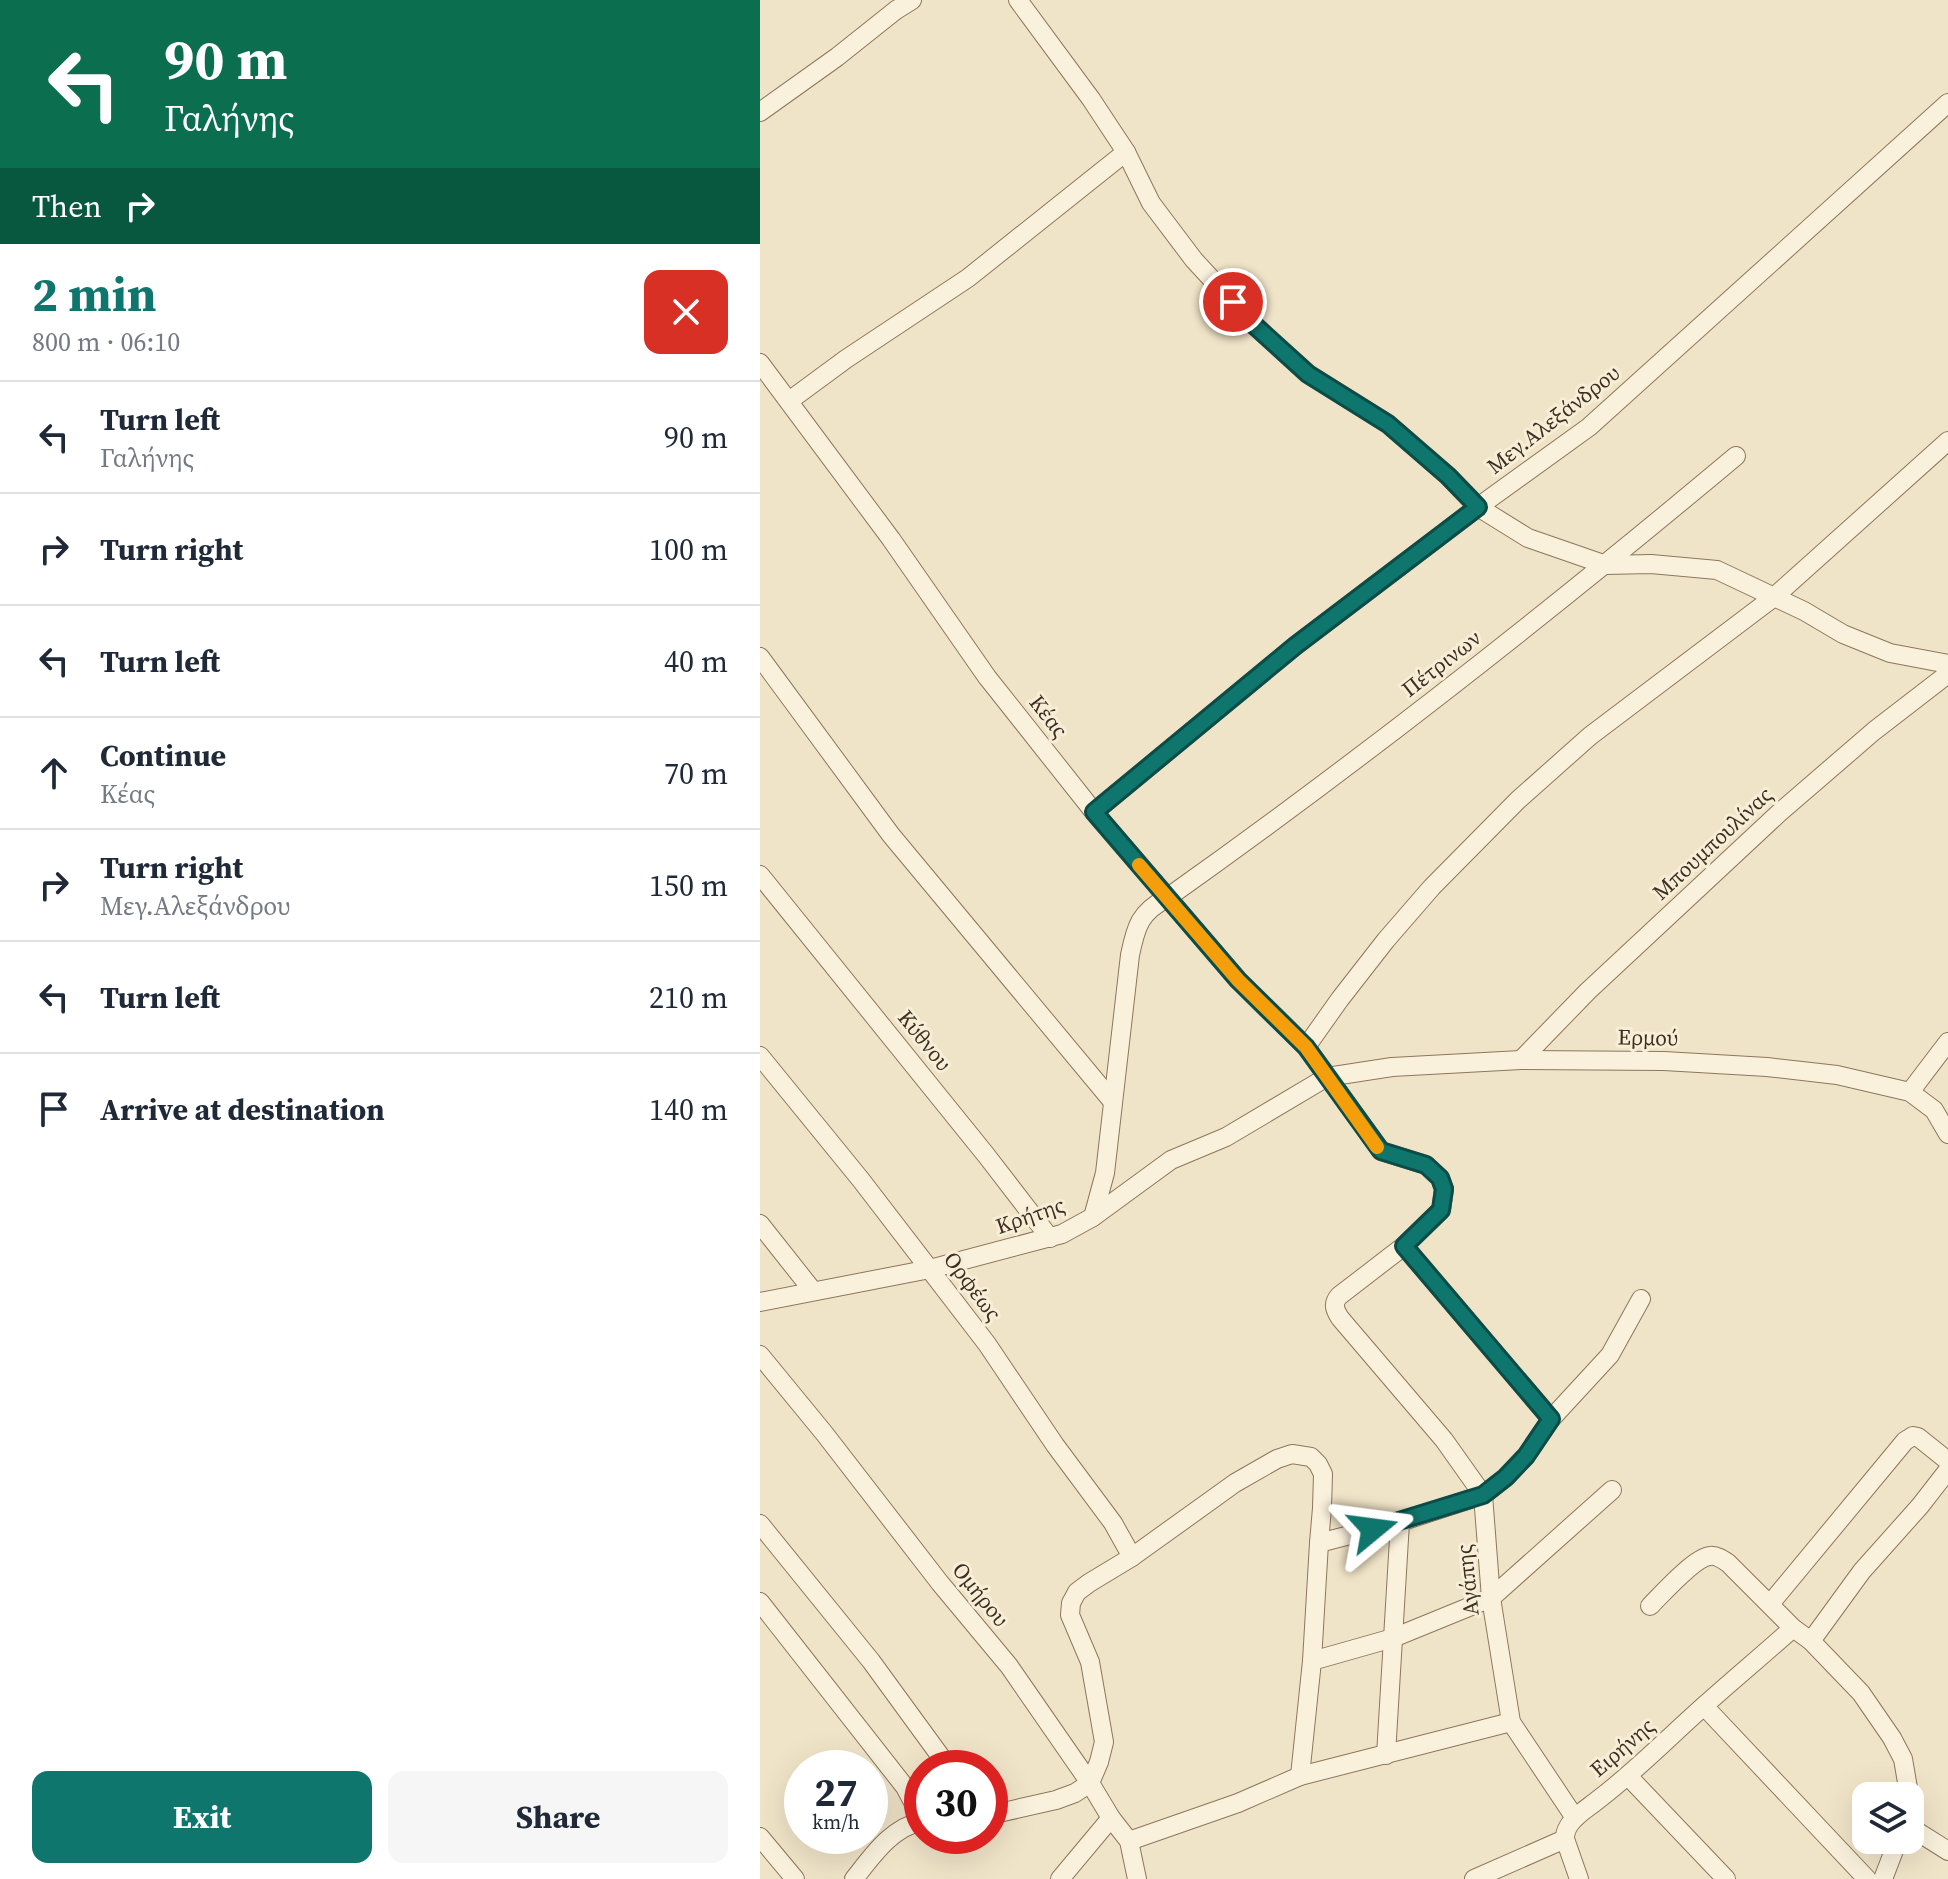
<!DOCTYPE html>
<meta charset="utf-8">
<style>
body{margin:0;font-family:"Source Serif 4",serif;background:#f6f6f7;color:#1f2937;height:100vh;display:flex;flex-direction:column;font-size:30px;white-space:nowrap}
*{box-sizing:border-box;margin:0}
p{font-size:26px;color:#747a83}
.icon{flex:none;width:44px;height:44px;fill:none;stroke:currentColor;stroke-width:2;stroke-linecap:round;stroke-linejoin:round}
.map{position:relative;flex:1;overflow:hidden}
.side{display:flex;flex-direction:column;background:#fff;width:760px}
.side>*{flex:none}
.top-card{background:#0b6e4f;color:#fff;overflow:hidden}
.buttons{position:absolute;left:1092px;top:1782px;display:grid;gap:16px}
.buttons a{display:grid;place-items:center;width:72px;height:72px;border-radius:16px;background:#fff;box-shadow:0 8px 32px #0002;font-size:40px}
.speed{position:absolute;left:24px;top:1750px;display:flex;gap:16px;font-size:40px;font-weight:700;text-align:center}
.speed>*{display:grid;place-content:center;width:104px;height:104px;border-radius:50%;background:#fff;box-shadow:0 8px 32px #0002;line-height:1}
.speed small{font-size:20px;font-weight:400}
.speed .limit{border:12px solid #d22;background:#fff;color:#111}
.pin{position:absolute;display:grid;place-items:center;width:68px;height:68px;color:#fff;margin:-34px;border:4px solid #fff;border-radius:50%;box-shadow:0 2px 8px #0007}
.me{position:absolute;width:88px;margin:-44px;rotate:74deg;stroke-linejoin:round;filter:drop-shadow(0 0 6px #0008)}
.turn{display:flex;align-items:center;gap:28px;height:168px;padding:0 32px;font-size:36px}
.turn .icon{width:104px;height:104px;stroke-width:2.5}
.turn b{display:block;font-size:56px;line-height:68px}
.then{display:flex;align-items:center;height:76px;padding:0 32px;background:#0003;gap:16px;font-size:30px}
.round{display:grid;place-items:center;flex:none;width:84px;height:84px;border-radius:16px;background:#f6f6f7}
.summary{display:flex;align-items:center;justify-content:space-between;height:136px;padding:0 32px}
h1{font-size:48px;font-weight:700;line-height:60px;color:#0f766e}
.cta{display:flex;gap:16px;margin-top:auto;padding:16px 32px}
.cta a{flex:1;height:92px;border-radius:16px;background:#0f766e;color:#fff;font-size:32px;font-weight:700;line-height:92px;text-align:center}
.cta a+a{background:#f6f6f7;color:#1f2937}
ul{padding:0;list-style:none}
li{display:flex;align-items:center;gap:24px;height:112px;padding:0 32px;border-top:2px solid #e0e1e3}
li div{flex:1}
li b{display:block;font-size:30px}
li em{font-style:normal}
main{display:flex;flex:1;min-height:0}
.map>svg:first-child{display:block}
.lines{fill:none;stroke-linecap:round;stroke-linejoin:round}
.minor-casing{stroke:#8d765c;stroke-width:20}
.minor{stroke:#faf1dc;stroke-width:18}
.route-casing{stroke:#0a4d48;stroke-width:20}
.route{stroke:#0f766e;stroke-width:14}
.slow{stroke:#f59e0b;stroke-width:14}
.labels{text-anchor:middle;stroke-width:6;stroke-linejoin:round;paint-order:stroke}
.street-label{font-size:22px;fill:#3d2e20;stroke:#f7eed8}
</style>
<main>
<section class="side">
<div class="top-card">
<div class="turn"><svg class="icon" aria-label="left" viewBox="0 0 24 24"><path d="M17 20v-9H6M10 6l-5 5 5 5"/></svg><div><b>90 m</b>Γαλήνης</div></div>
<div class="then">Then<svg class="icon" aria-label="right" viewBox="0 0 24 24"><path d="M7 20v-9h11M14 6l5 5-5 5"/></svg></div>
</div>
<div class="summary"><div><h1>2 min</h1><p>800 m · 06:10</p></div><a class="round" style="background:#d93025;color:#fff"><svg class="icon" aria-label="close" viewBox="0 0 24 24"><path d="M6 6l12 12M18 6L6 18"/></svg></a></div>
<ul>
<li><svg class="icon" aria-label="left" viewBox="0 0 24 24"><path d="M17 20v-9H6M10 6l-5 5 5 5"/></svg><div><b>Turn left</b><p>Γαλήνης</p></div><em>90 m</em></li>
<li><svg class="icon" aria-label="right" viewBox="0 0 24 24"><path d="M7 20v-9h11M14 6l5 5-5 5"/></svg><div><b>Turn right</b></div><em>100 m</em></li>
<li><svg class="icon" aria-label="left" viewBox="0 0 24 24"><path d="M17 20v-9H6M10 6l-5 5 5 5"/></svg><div><b>Turn left</b></div><em>40 m</em></li>
<li><svg class="icon" aria-label="ahead" viewBox="0 0 24 24"><path d="M12 20V5M6 11l6-6 6 6"/></svg><div><b>Continue</b><p>Κέας</p></div><em>70 m</em></li>
<li><svg class="icon" aria-label="right" viewBox="0 0 24 24"><path d="M7 20v-9h11M14 6l5 5-5 5"/></svg><div><b>Turn right</b><p>Μεγ.Αλεξάνδρου</p></div><em>150 m</em></li>
<li><svg class="icon" aria-label="left" viewBox="0 0 24 24"><path d="M17 20v-9H6M10 6l-5 5 5 5"/></svg><div><b>Turn left</b></div><em>210 m</em></li>
<li><svg class="icon" aria-label="arrive" viewBox="0 0 24 24"><path d="M6 21V4h12l-3 4 3 4H6"/></svg><div><b>Arrive at destination</b></div><em>140 m</em></li>
</ul>
<div class="cta"><a>Exit</a><a>Share</a></div>
</section>
<div class="map">
<svg width="1188" height="1879" viewBox="0 0 1188 1879">
<rect width="100%" height="100%" fill="#f0e4c8"/>
<g class="lines">
<defs>
<g id="minor">
<polyline points="258,0 331,99 366,152 391,203 434,260 493,324 548,374 628,424 688,476 718,507 768,538 846,565 891,564 957,570 1044,611 1083,634 1130,653 1188,664"/>
<polyline points="0,112 77,57 136,10 152,0"/>
<path d="M0,363l131,176 96,138 107,135 144,168 68,67 75,104 45,14 14,13 4,11 -3,21 -37,36 -65,50c-7,8 -4,14 1,22l104,122 39,55 8,103 20,124 64,96"/>
<polyline points="29,401 86,359 208,278 366,152"/>
<polyline points="0,657 131,835 353,1102"/>
<polyline points="334,812 535,646 718,507 829,427 1188,103"/>
<polyline points="0,875 226,1155 290,1238"/>
<polyline points="546,1047 580,999 626,940 672,887 758,800 830,736 1014,597 1188,441"/>
<polyline points="0,1056 101,1180 227,1344 295,1445 353,1523 372,1557"/>
<polyline points="761,1060 828,991 1019,813 1114,731 1188,674"/>
<polyline points="1150,1092 1188,1042"/>
<path d="M333,1217l12,-44 25,-218c6,-29 10,-43 37,-57 196,-139 385,-288 569,-442"/>
<polyline points="0,1224 53,1291"/>
<polyline points="644,1246 791,1419"/>
<polyline points="0,1302 170,1269 302,1234 333,1217 411,1160 466,1137 567,1077 632,1067 761,1060 904,1061 1007,1067 1077,1075 1150,1092 1174,1110 1188,1134"/>
<polyline points="0,1355 64,1433 180,1583 249,1666 330,1783 351,1818 369,1841 377,1879"/>
<polyline points="0,1524 111,1661 189,1768"/>
<polyline points="559,1543 640,1522 723,1495 746,1477 766,1456 791,1419 850,1355 881,1299"/>
<polyline points="0,1602 145,1787 153,1802 158,1821"/>
<polyline points="1010,1604 1145,1441 1153,1436 1158,1437 1188,1461"/>
<path d="M890,1606c11,-11 45,-49 60,-50 6,-1 12,3 18,7l65,65 18,13 50,52 31,45 11,21 5,29 -1,8"/>
<polyline points="1051,1641 1102,1571 1160,1506 1188,1470"/>
<polyline points="552,1661 633,1638 731,1598 852,1490"/>
<polyline points="944,1706 1107,1879"/>
<polyline points="626,1755 640,1522"/>
<polyline points="868,1776 966,1879"/>
<polyline points="230,1815 296,1800 315,1793 330,1783 339,1762 344,1742 330,1662 310,1615 311,1603 317,1592 329,1583 372,1557 475,1483 517,1459 532,1454 551,1457 558,1464 563,1474 562,1508 559,1543 552,1661 540,1776"/>
<polyline points="1150,1827 1188,1851"/>
<polyline points="0,1837 35,1879"/>
<polyline points="805,1839 819,1879"/>
<polyline points="369,1841 478,1803 540,1776 751,1722"/>
<path d="M94,1879c19,-24 37,-51 68,-58"/>
<polyline points="300,1879 351,1818"/>
<path d="M714,1879l91,-40c-1,-18 22,-30 34,-40 38,-29 71,-63 106,-94 29,-26 59,-51 88,-77"/>
<polyline points="1123,1879 1138,1840"/>
</g>
</defs>
<use href="#minor" class="minor-casing"/>
<use href="#minor" class="minor"/>
</g>
<g class="lines">
<defs>
<polyline id="route" points="473,302 493,324 548,374 628,424 688,476 718,507 535,646 334,812 478,980 546,1047 621,1151 666,1165 680,1178 684,1189 681,1210 644,1246 791,1419 766,1456 746,1477 723,1495 613,1529"/>
</defs>
<use href="#route" class="route-casing"/>
<use href="#route" class="route"/>
<polyline class="slow" points="379,865 478,980 546,1047 617,1147"/>
</g>
<g class="labels">
<g class="street-label">
<text transform="translate(793 419) rotate(-38)" y="8">Μεγ.Αλεξάνδρου</text>
<text transform="translate(681 663) rotate(-38)" y="8">Πέτρινων</text>
<text transform="translate(289 716) rotate(52)" y="8">Κέας</text>
<text transform="translate(952 843) rotate(-43)" y="8">Μπουμπουλίνας</text>
<text transform="translate(888 1037) rotate(1)" y="8">Ερμού</text>
<text transform="translate(165 1040) rotate(51)" y="8">Κύθνου</text>
<text transform="translate(270 1215) rotate(-19)" y="8">Κρήτης</text>
<text transform="translate(213 1286) rotate(53)" y="8">Ορφέως</text>
<text transform="translate(707 1580) rotate(-96)" y="8">Αγάπης</text>
<text transform="translate(221 1594) rotate(51)" y="8">Ομήρου</text>
<text transform="translate(862 1747) rotate(-41)" y="8">Ειρήνης</text>
</g>
</g>
</svg>
<div class="buttons">
<a><svg class="icon" aria-label="layers" viewBox="0 0 24 24"><path d="M12 4l9 5-9 5-9-5zM3 14l9 5 9-5"/></svg></a>
</div>
<div class="speed"><div>27<small>km/h</small></div><div class="limit">30</div></div>
<div class="pin" style="left:473px;top:302px;background:#d93025"><svg class="icon" aria-label="arrive" viewBox="0 0 24 24"><path d="M6 21V4h12l-3 4 3 4H6"/></svg></div>
<svg class="me" style="left:613px;top:1529px" viewBox="-20 -20 40 40"><path d="M0-17L14 15 0 8-14 15z" fill="#0f766e" stroke="#fff" stroke-width="4"/></svg>
</div>
</main>
